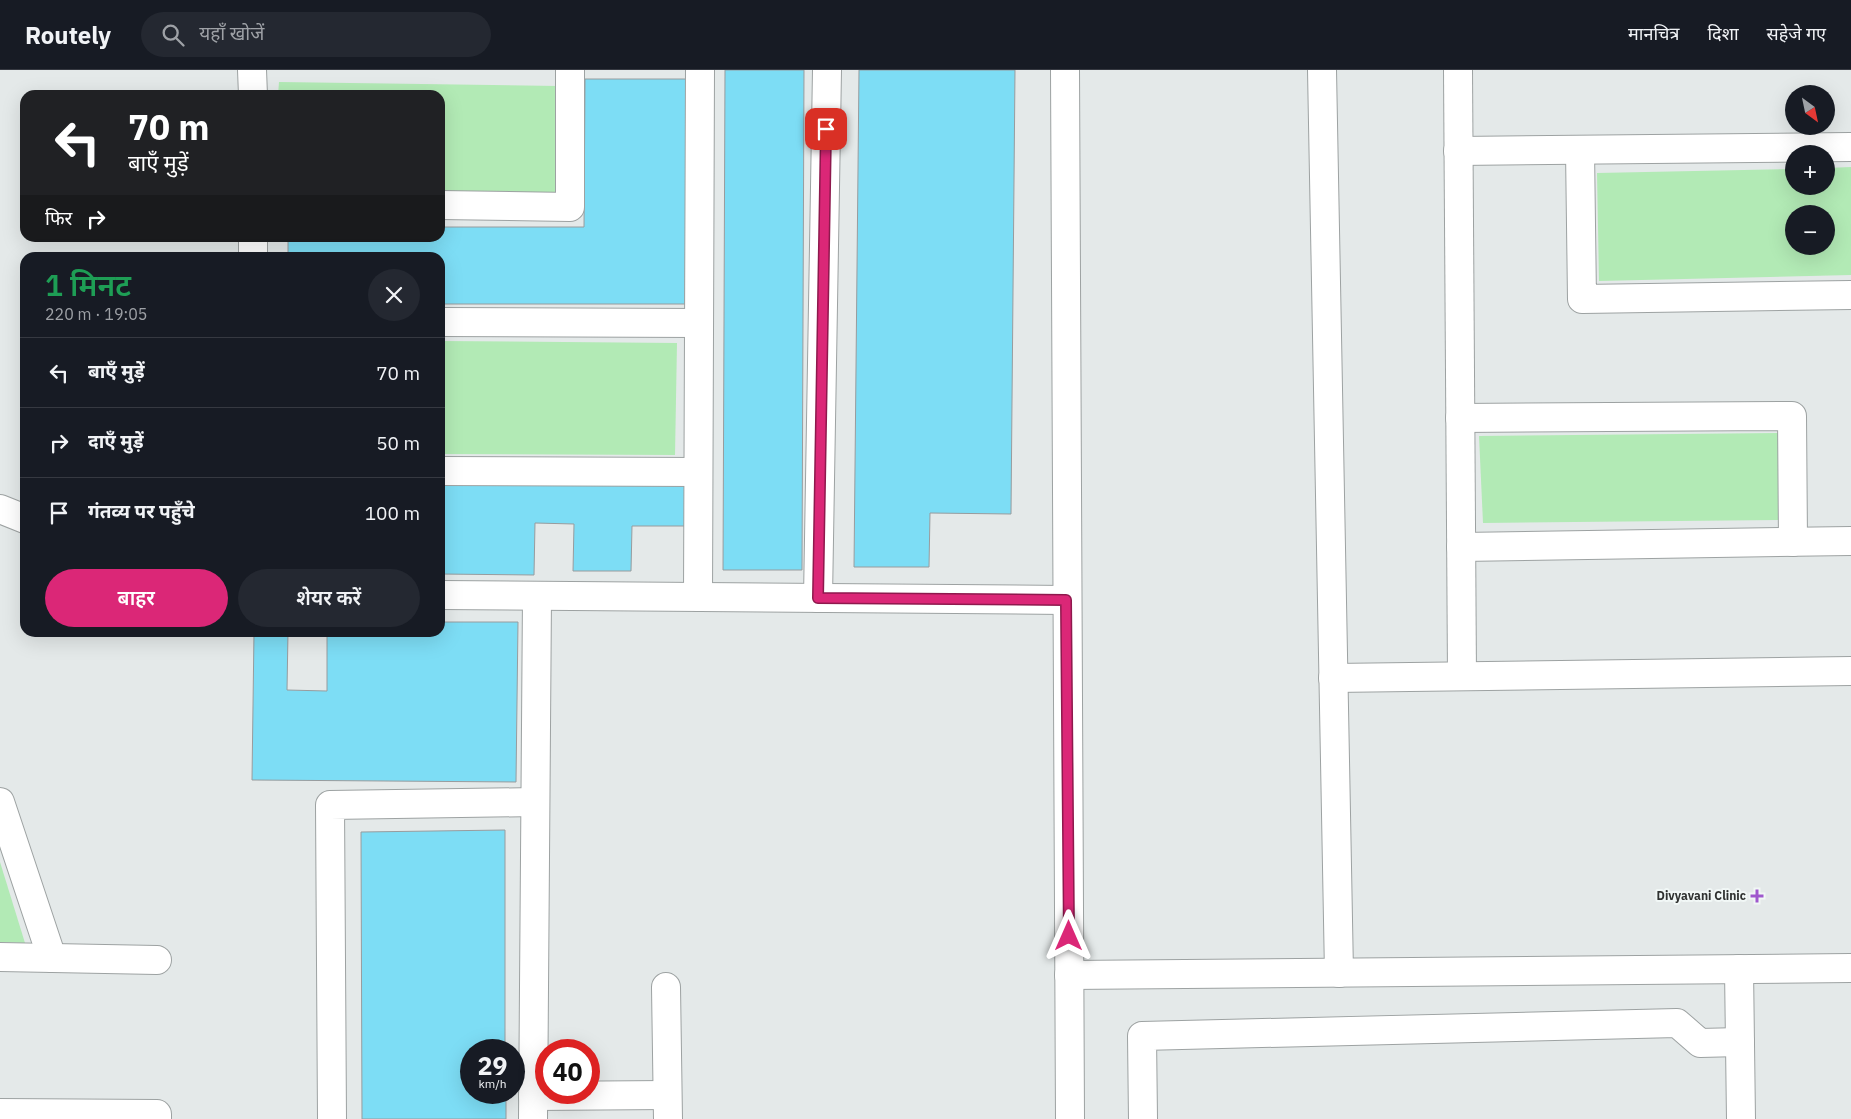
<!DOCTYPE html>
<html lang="hi">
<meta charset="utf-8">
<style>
body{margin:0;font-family:"IBM Plex Sans","Noto Sans Devanagari",sans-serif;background:#242831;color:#f1f3f6;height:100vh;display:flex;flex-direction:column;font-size:19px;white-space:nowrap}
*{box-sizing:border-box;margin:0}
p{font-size:16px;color:#9ea1a6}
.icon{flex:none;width:28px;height:28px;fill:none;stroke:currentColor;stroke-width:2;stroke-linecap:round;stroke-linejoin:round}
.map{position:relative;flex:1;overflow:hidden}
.panel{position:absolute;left:20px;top:182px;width:425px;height:385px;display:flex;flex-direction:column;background:#171b24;border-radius:15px;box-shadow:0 5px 20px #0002}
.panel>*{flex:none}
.top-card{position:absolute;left:20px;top:20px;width:425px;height:152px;border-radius:15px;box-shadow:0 5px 20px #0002;background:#202124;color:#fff;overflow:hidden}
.needle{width:32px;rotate:147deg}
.buttons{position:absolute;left:1785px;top:15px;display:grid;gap:10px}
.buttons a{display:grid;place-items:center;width:50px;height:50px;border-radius:50%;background:#171b24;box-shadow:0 5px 20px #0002;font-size:25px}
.speed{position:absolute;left:460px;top:969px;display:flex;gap:10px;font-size:25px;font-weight:700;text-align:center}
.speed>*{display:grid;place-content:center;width:65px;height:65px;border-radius:50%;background:#171b24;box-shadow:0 5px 20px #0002;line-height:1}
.speed small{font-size:12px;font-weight:400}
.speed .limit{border:8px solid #d22;background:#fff;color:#111}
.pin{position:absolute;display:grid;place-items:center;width:42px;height:42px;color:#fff;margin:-21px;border-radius:10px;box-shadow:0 2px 8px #0006}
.me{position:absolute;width:55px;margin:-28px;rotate:0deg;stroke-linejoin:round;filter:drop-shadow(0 0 4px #0008)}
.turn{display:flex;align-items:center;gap:18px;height:105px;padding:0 25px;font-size:22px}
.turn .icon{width:65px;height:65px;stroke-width:2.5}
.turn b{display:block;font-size:35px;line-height:42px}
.then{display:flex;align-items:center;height:48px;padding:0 25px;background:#0003;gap:10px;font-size:19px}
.round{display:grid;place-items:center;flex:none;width:52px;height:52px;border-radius:26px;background:#242831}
.overview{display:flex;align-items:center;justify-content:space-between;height:85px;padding:0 25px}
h1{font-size:30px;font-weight:600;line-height:38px;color:#1e9e55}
.action{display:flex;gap:10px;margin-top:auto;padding:10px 25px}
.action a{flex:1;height:58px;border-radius:30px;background:#db2777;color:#fff;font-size:20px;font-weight:600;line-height:58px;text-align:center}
.action a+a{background:#242831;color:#f1f3f6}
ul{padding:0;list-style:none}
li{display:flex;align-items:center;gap:15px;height:70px;padding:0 25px;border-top:1px solid #363941}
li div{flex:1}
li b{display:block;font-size:19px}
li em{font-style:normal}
header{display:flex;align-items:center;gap:30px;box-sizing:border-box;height:70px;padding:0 25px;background:#171b24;border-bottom:1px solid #363941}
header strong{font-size:24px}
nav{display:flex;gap:28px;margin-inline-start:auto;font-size:18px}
.search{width:350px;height:45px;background:#242831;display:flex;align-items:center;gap:12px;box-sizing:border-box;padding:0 18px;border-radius:28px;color:#9ea1a6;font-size:19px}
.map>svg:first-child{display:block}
.green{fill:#b2eab5;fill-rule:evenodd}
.building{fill:#7dddf5;stroke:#989c9e}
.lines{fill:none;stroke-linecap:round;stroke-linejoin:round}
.minor-casing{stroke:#9da2a2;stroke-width:30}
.minor{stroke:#fff;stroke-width:28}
.route-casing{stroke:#8e194d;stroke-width:12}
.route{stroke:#db2777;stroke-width:9}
.poi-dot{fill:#9f58cd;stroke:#f1f7f6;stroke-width:2}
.labels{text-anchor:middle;stroke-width:4;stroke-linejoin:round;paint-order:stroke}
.poi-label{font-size:12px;font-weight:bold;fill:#303231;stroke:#f1f7f6;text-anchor:end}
</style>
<header>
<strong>Routely</strong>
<div class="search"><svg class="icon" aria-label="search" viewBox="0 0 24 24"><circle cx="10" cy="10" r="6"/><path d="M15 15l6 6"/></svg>यहाँ खोजें</div>
<nav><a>मानचित्र</a><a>दिशा</a><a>सहेजे गए</a></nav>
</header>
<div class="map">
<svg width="1851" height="1049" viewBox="0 0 1851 1049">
<rect width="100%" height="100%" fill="#e4e9e9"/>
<g class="green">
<polygon points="279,12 558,16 556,123 440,121 440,25 278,25"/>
<path d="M1851,97v108l-252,6 -2,-108 197,-4v17h32v-18zM1794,144h32v32h-32z"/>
<polygon points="440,271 677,273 675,385 440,384"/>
<polygon points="1778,363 1779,450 1483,453 1479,366"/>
<polygon points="0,792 25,873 0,872"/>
</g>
<g class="building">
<polygon points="725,0 804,0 802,500 723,500"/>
<polygon points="859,0 1015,0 1011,444 930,443 929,497 854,497"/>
<polygon points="585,9 687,9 685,234 440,234 440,188 288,188 288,168 440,168 440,157 584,157"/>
<polygon points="440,411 685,413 685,456 632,456 631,501 573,501 574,454 535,453 534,505 440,504"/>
<polygon points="440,552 518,552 516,712 252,710 254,562 288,562 287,620 327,621 327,562 440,562"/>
<polygon points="505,760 505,980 471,980 471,1022 506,1022 506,1049 362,1049 361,762"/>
</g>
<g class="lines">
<defs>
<g id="minor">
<polyline points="252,0 253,25"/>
<polyline points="1065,0 1070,1049"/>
<polyline points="1322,0 1339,903"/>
<polyline points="1458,0 1462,606"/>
<polyline points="1580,80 1582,229 1851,225"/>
<polyline points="1458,81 1851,77"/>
<polyline points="440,135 570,137 570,0"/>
<polyline points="253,188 253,168"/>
<polyline points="440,252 699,253"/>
<polyline points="1460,348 1792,346 1793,472"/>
<polyline points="440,401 698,402"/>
<polyline points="0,439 25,449"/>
<polyline points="1461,477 1851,471"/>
<polyline points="440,525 1066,530"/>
<polyline points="698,527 700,0"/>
<polyline points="818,528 827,0"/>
<polyline points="1333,608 1851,601"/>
<polyline points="0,732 52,888"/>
<polyline points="0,887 157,890"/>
<polyline points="1739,899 1741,1049"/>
<polyline points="1069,905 1851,898"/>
<polyline points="666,917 668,1049"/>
<polyline points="533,1026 667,1025"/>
<polyline points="0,1043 157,1044 157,1049"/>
<polyline points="332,1049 330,735 535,732"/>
<polyline points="533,1049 537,526"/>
<polyline points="1143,1049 1142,966 1677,953 1700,973 1740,972"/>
</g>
</defs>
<use href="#minor" class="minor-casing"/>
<use href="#minor" class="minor"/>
</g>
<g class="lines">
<defs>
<polyline id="route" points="826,59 818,528 1066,530 1069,866"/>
</defs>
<use href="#route" class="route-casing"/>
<use href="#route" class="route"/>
</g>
<path class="poi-dot" d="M1754.5 818.5h5v5h5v5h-5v5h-5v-5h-5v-5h5z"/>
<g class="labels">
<g class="poi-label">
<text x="1746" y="830">Divyavani Clinic</text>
</g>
</g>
</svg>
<div class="buttons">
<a><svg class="needle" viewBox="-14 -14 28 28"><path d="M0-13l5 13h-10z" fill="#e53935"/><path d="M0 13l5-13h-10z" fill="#9ea1a6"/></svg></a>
<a>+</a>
<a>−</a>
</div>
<div class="speed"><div>29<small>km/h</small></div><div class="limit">40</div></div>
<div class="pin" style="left:826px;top:59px;background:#d93025"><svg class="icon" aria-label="arrive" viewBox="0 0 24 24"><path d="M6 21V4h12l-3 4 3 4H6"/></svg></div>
<svg class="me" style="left:1069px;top:866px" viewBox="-20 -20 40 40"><path d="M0-17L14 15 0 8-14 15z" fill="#db2777" stroke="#fff" stroke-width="4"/></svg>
<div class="top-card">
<div class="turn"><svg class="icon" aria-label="left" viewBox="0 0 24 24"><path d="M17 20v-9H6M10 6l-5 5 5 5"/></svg><div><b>70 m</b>बाएँ मुड़ें</div></div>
<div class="then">फिर<svg class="icon" aria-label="right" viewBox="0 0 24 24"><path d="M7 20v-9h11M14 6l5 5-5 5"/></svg></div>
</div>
<section class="panel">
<div class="overview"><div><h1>1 मिनट</h1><p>220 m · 19:05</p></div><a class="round"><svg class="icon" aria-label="close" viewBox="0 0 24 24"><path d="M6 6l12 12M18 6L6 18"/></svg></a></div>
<ul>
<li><svg class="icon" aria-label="left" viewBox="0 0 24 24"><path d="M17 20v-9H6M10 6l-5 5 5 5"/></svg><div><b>बाएँ मुड़ें</b></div><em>70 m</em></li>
<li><svg class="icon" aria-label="right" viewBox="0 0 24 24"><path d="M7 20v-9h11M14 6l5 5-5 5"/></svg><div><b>दाएँ मुड़ें</b></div><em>50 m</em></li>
<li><svg class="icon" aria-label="arrive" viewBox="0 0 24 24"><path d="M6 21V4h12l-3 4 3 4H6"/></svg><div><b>गंतव्य पर पहुँचे</b></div><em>100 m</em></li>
</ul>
<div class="action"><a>बाहर</a><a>शेयर करें</a></div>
</section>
</div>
